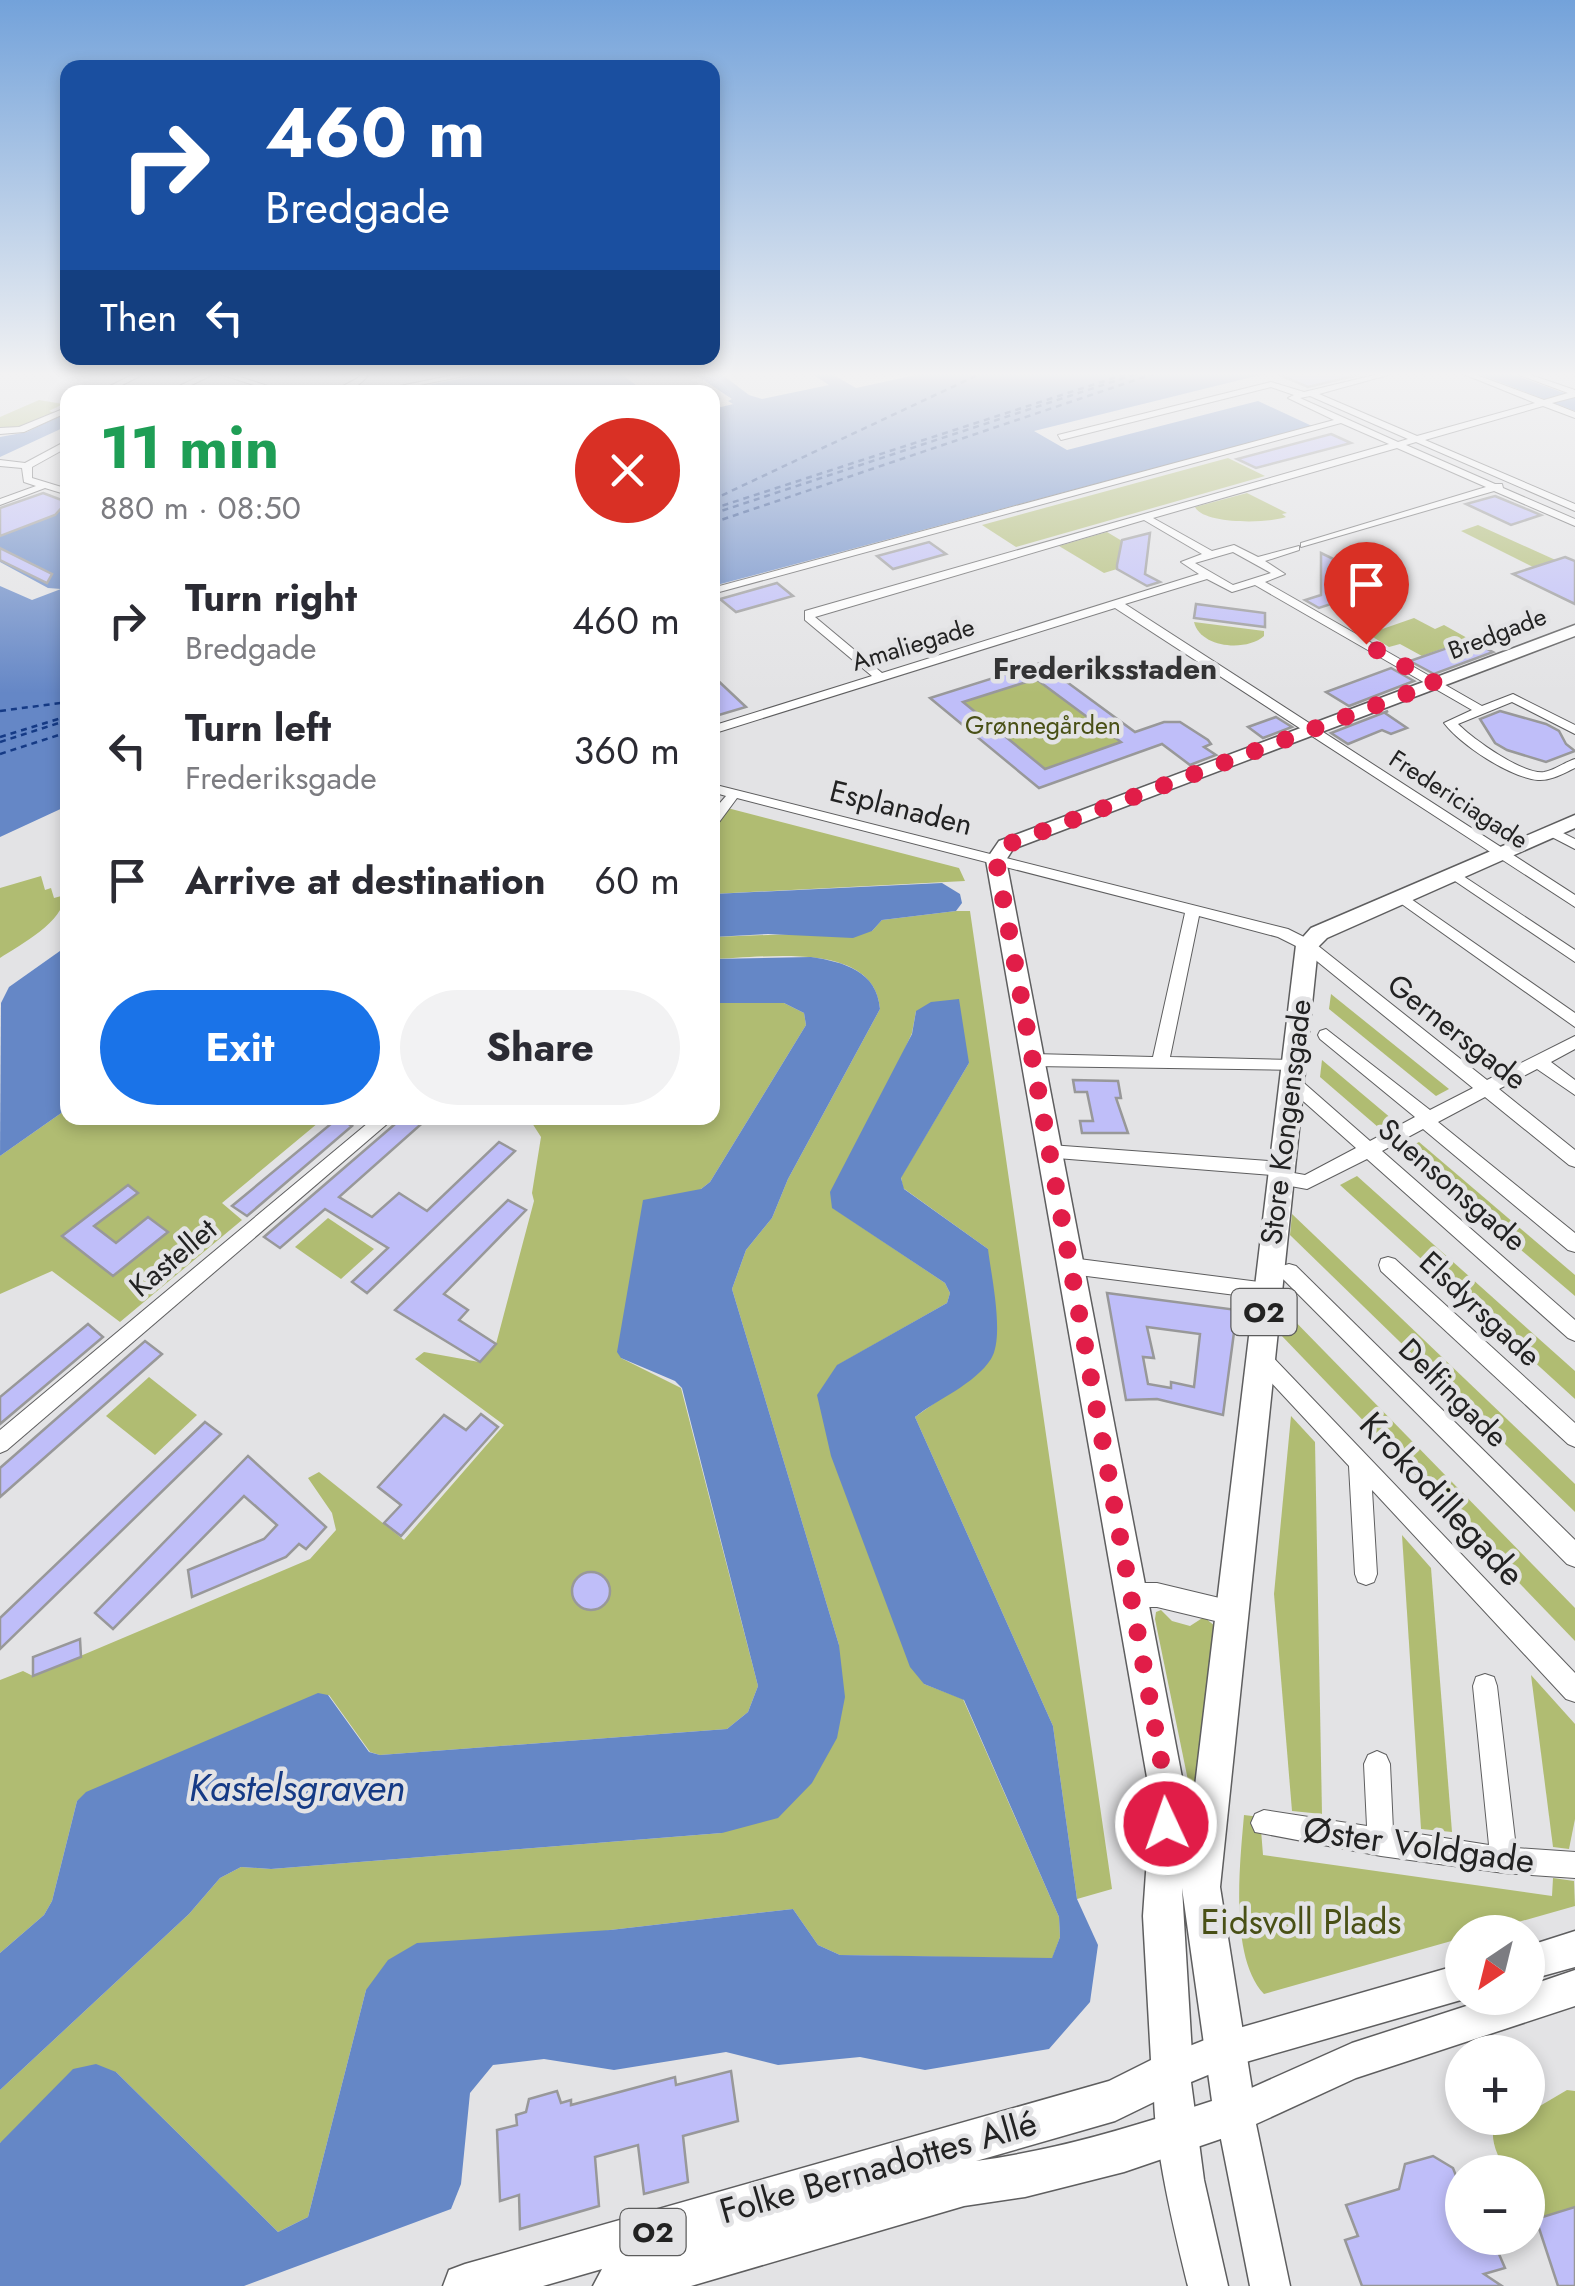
<!DOCTYPE html>
<meta charset="utf-8">
<style>
body{margin:0;font-family:Jost,sans-serif;background:#f2f2f3;color:#2b2b33;height:100vh;display:flex;flex-direction:column;font-size:38px;white-space:nowrap}
*{box-sizing:border-box;margin:0}
p{font-size:32px;color:#7c7c81}
.icon{flex:none;width:55px;height:55px;fill:none;stroke:currentColor;stroke-width:2;stroke-linecap:round;stroke-linejoin:round}
.map{position:relative;flex:1;overflow:hidden}
.details{position:absolute;left:60px;top:385px;width:660px;height:740px;display:flex;flex-direction:column;background:#fff;border-radius:20px;box-shadow:0 5px 15px #0003}
.details>*{flex:none}
.banner{position:absolute;left:60px;top:60px;width:660px;height:305px;border-radius:20px;box-shadow:0 5px 15px #0003;background:#1a4fa0;color:#fff;overflow:hidden}
.needle{width:65px;rotate:215deg}
.tools{position:absolute;left:1445px;top:1915px;display:grid;gap:20px}
.tools a{display:grid;place-items:center;width:100px;height:100px;border-radius:50%;background:#fff;box-shadow:0 5px 15px #0003;font-size:50px}
.pin{position:absolute;display:grid;place-items:center;width:85px;height:85px;color:#fff;margin:-102px -42px;border-radius:50% 50% 50% 0;rotate:-45deg;box-shadow:0 0 10px #0007}
.pin .icon{rotate:45deg}
.me{position:absolute;width:110px;margin:-55px;rotate:357deg;stroke-linejoin:round;filter:drop-shadow(0 0 8px #0008)}
.turn{display:flex;align-items:center;gap:35px;height:210px;padding:0 40px;font-size:45px}
.turn .icon{width:130px;height:130px;stroke-width:2.5}
.turn b{display:block;font-size:70px;line-height:85px}
.then{display:flex;align-items:center;height:95px;padding:0 40px;background:#0003;gap:20px;font-size:38px}
.round{display:grid;place-items:center;flex:none;width:105px;height:105px;border-radius:52px;background:#f2f2f3}
.summary{display:flex;align-items:center;justify-content:space-between;height:170px;padding:0 40px}
h1{font-size:60px;font-weight:700;line-height:75px;color:#1e9e55}
.button{display:flex;gap:20px;margin-top:auto;padding:20px 40px}
.button a{flex:1;height:115px;border-radius:60px;background:#1a73e8;color:#fff;font-size:40px;font-weight:700;line-height:115px;text-align:center}
.button a+a{background:#f2f2f3;color:#2b2b33}
ul{padding:0;list-style:none}
li{display:flex;align-items:center;gap:30px;height:130px;padding:0 40px}
li div{flex:1}
li b{display:block;font-size:38px}
li em{font-style:normal}
.map>svg:first-child{display:block}
.green{fill:#b0bc72}
.water{fill:#6587c6}
.lines{fill:none;stroke-linecap:round;stroke-linejoin:round}
.ferry{stroke:#153a85;stroke-width:2.5;stroke-dasharray:6 5;stroke-linecap:butt}
.building{fill:#bfbef9;stroke:#989899;stroke-width:2.5;fill-rule:evenodd}
.street-casing{stroke:#5e5e5f;stroke-width:2}
.secondary-casing{stroke:#5e5e5f;stroke-width:3}
.primary-casing{stroke:#5e5e5f;stroke-width:3}
.street{fill:#fff;fill-rule:evenodd}
.secondary{fill:#fff;fill-rule:evenodd}
.primary{fill:#fff;fill-rule:evenodd}
.route{stroke:#e11d48;stroke-width:18;stroke-dasharray:0 32.4}
.labels{text-anchor:middle;stroke-width:9;stroke-linejoin:round;paint-order:stroke}
.far-street-label{font-size:25px;fill:#222;stroke:#e3e3e5}
.far-park-label{font-size:25px;fill:#495016;stroke:#e3e3e5}
.shield{fill:#e3e3e5;stroke:#5c5c5c;stroke-width:2.5}
.shield-label{font-size:28px;font-weight:bold;fill:#222}
.far-quarter-label{font-size:30px;font-weight:bold;fill:#333334;stroke:#e3e3e5}
.street-label{font-size:30px;fill:#222;stroke:#e3e3e5}
.near-street-label{font-size:35px;fill:#222;stroke:#e3e3e5}
.near-park-label{font-size:35px;fill:#495016;stroke:#e3e3e5}
.near-water-label{font-size:38px;font-style:italic;fill:#153a85;stroke:#e3e3e5}
</style>
<div class="map">
<svg width="1575" height="2286" viewBox="0 0 1575 2286">
<rect width="100%" height="100%" fill="#e3e3e5"/>
<g class="green">
<polygon points="39,400 63,404 49,411 55,413 23,428 0,429 0,417"/>
<polygon points="1228,458 1265,476 1016,547 982,525"/>
<path d="M1247,493l40,20 -5,1 4,3c-20,7 -83,7 -91,-10z"/>
<polygon points="1478,525 1571,567 1549,575 1461,531"/>
<polygon points="1107,532 1122,541 1117,569 1104,573 1059,546"/>
<polygon points="1414,618 1435,629 1444,625 1469,639 1422,656 1400,644 1389,647 1368,634"/>
<path d="M1194,622l70,9v5c-18,16 -64,12 -70,-14z"/>
<polygon points="1036,679 1121,742 1045,769 963,702"/>
<polygon points="712,804 959,868 965,881 713,894"/>
<path d="M41,876l4,14 6,-2 3,10 11,-3c-2,28 -44,49 -65,63v-70z"/>
<path d="M956,911h14l142,978 -35,10 -24,-173 -138,-309 63,-45 10,-123 -85,-61 -2,-11 68,-114 -53,-52 -4,22 -79,175 112,75 5,10 -3,10 -109,62 86,319 39,15 96,218 1,20 -8,22 -212,-4 -22,-10 -25,-36 -183,21 -244,60 -58,227 -30,15 -162,-160 -116,71v-53l189,-176 31,-36 21,-11 30,2 451,-36 117,-188 -107,-356 14,-39 26,-32 16,-39 92,-170c-5,-70 -119,-51 -167,-50v-22l159,-6 10,-11z"/>
<polygon points="1331,994 1449,1089 1436,1096 1329,1009"/>
<polygon points="713,1003 784,1003 804,1013 806,1025 710,1182 701,1189 621,1358 681,1388 758,1686 748,1712 727,1729 380,1755 370,1752 329,1695 77,1801 52,1901 44,1915 0,1953 0,1680 23,1671 33,1676 310,1559 336,1530 332,1513 308,1478 319,1472 404,1540 504,1425 415,1359 424,1352 479,1362 496,1344 534,1201 532,1193 541,1137 532,1123 515,1118 712,1118"/>
<polygon points="1322,1060 1392,1119 1378,1127 1320,1077"/>
<polygon points="67,1109 68,1118 324,1118 222,1203 242,1220 120,1322 52,1271 0,1294 0,1156"/>
<polygon points="1419,1142 1575,1275 1575,1296 1404,1150"/>
<polygon points="1357,1176 1575,1371 1575,1399 1340,1185"/>
<polygon points="1292,1214 1575,1484 1575,1512 1290,1235"/>
<polygon points="328,1218 374,1249 341,1279 295,1247"/>
<polygon points="1283,1309 1575,1608 1575,1641 1280,1334"/>
<polygon points="149,1377 197,1415 155,1455 106,1416"/>
<polygon points="1291,1416 1315,1442 1322,1814 1292,1811 1274,1594"/>
<polygon points="1402,1535 1431,1568 1452,1832 1421,1829"/>
<polygon points="1161,1610 1172,1621 1190,1626 1204,1617 1216,1627 1196,1799 1191,1795 1155,1619 1156,1612"/>
<polygon points="1531,1675 1575,1724 1575,1819 1569,1849 1553,1847"/>
<path d="M1244,1815l16,2 3,38 289,41 1,-18 21,3 1,25 -92,26h-21v6l-198,56c-35,-37 -24,-131 -20,-179z"/>
<path d="M1567,2090l8,1v116l-39,12 -8,-14v-33h-21c-10,-16 -20,-37 -10,-54h31v-5z"/>
</g>
<g class="water">
<polygon points="491,373 620,373 645,392 396,391"/>
<polygon points="693,373 720,373 749,395 762,399 829,385 811,373 830,373 856,388 925,373 1268,373 1034,431 1067,450 1258,401 1312,426 713,586 713,409 733,404 728,401 732,399"/>
<polygon points="1476,373 1509,373 1575,397 1575,411"/>
<polygon points="67,412 67,426 0,457 0,437 27,432"/>
<polygon points="67,505 67,806 0,837 0,586 32,600 61,589 48,588 0,562 0,532"/>
<polygon points="942,883 960,894 962,903 956,911 882,920 872,931 853,938 768,934 713,937 713,894"/>
<polygon points="67,946 67,1109 0,1156 1,1003 9,987"/>
<path d="M811,957c33,5 66,14 69,52l-92,170 -16,39 -26,32 -14,39 107,356 6,52 -8,41 -25,45 -34,35 -56,15 -451,36 -30,-2 -21,11 -31,36 -189,176v-137l44,-38 8,-14 25,-100 9,-9 232,-99 10,2 41,57 11,3 347,-26 21,-17 10,-26 -76,-298 -7,-7 -54,-23 -4,-6 26,-152 58,-11 9,-7 96,-157 -2,-12 -20,-10h-71v-44z"/>
<path d="M959,999l10,64 -68,115 3,11 84,60c3,26 17,88 3,110 -16,25 -53,40 -76,58l138,309 24,173 21,46 -8,57 -41,47 -124,21 -65,-13 -82,8 -52,-13 -112,18 -70,-11 -51,6 -23,28 -9,91 -10,25 -207,77h-244v-143l73,-74 23,-5 20,8 162,160 30,-15 58,-227 22,-30 29,-17 193,-13 183,-21 25,36 22,10 212,3 8,-21 -1,-20 -95,-217 -40,-16 -14,-17 -79,-211 -14,-61 20,-30 110,-62 3,-10 -5,-10 -113,-75 -2,-16 82,-158 4,-23 15,-9z"/>
</g>
<g class="lines">
<g class="ferry">
<polyline points="712,500 982,373"/>
<polyline points="712,509 1129,373"/>
<polyline points="712,514 1139,373"/>
<polyline points="712,523 1156,373"/>
<polyline points="0,711 68,702"/>
<polyline points="0,737 68,716"/>
<polyline points="0,742 68,720"/>
<polyline points="0,754 68,732"/>
</g>
</g>
<g class="building">
<polygon points="1275,373 1358,373 1358,375 1308,387"/>
<polygon points="1331,434 1351,443 1256,468 1237,459"/>
<polygon points="43,493 67,502 55,515 0,536 0,508"/>
<polygon points="1495,496 1541,515 1511,525 1466,504"/>
<polygon points="1150,533 1145,574 1160,582 1147,586 1117,569 1117,565 1122,540"/>
<polygon points="929,542 946,554 893,569 877,556"/>
<polygon points="0,548 52,574 47,583 0,560"/>
<polygon points="1321,553 1350,567 1352,597 1319,608 1305,600 1321,595"/>
<polygon points="1565,557 1575,561 1575,604 1513,574"/>
<polygon points="777,583 793,596 736,612 720,599"/>
<polygon points="1196,604 1265,613 1265,627 1194,618"/>
<polygon points="1470,640 1493,652 1434,674 1410,661"/>
<path d="M1041,663l94,69 29,-10h16l28,18 3,4 -7,3 12,8 -26,10 -28,-21 -123,44 -109,-90zM1036,679l85,63 -76,27 -82,-67z"/>
<polygon points="1391,668 1414,681 1349,706 1326,692"/>
<polygon points="712,675 746,707 712,717"/>
<polygon points="1388,711 1385,713 1407,728 1391,734 1382,730 1348,744 1331,733"/>
<polygon points="1500,711 1546,724 1559,731 1566,744 1575,751 1546,762 1507,750 1495,743 1480,719"/>
<polygon points="1276,717 1292,727 1263,738 1248,727"/>
<polygon points="1073,1080 1118,1081 1121,1098 1116,1098 1128,1133 1082,1133 1080,1121 1093,1121 1087,1092 1075,1092"/>
<polygon points="338,1118 352,1126 247,1216 232,1206"/>
<polygon points="402,1118 428,1118 339,1197 372,1217 399,1193 427,1211 499,1142 515,1151 367,1293 352,1282 388,1248 325,1209 280,1248 264,1237"/>
<polygon points="128,1185 138,1193 94,1226 116,1243 148,1217 168,1232 113,1276 62,1236"/>
<polygon points="508,1200 526,1210 444,1294 468,1310 459,1320 496,1344 480,1362 395,1310"/>
<path d="M1107,1293l130,17 -14,105 -66,-16 -31,1zM1147,1327l53,7 -6,53 -23,-5v6l-23,-4 -5,-27 11,1z"/>
<polygon points="88,1324 103,1337 0,1424 0,1397"/>
<polygon points="145,1341 162,1354 0,1497 0,1468"/>
<polygon points="481,1414 498,1427 401,1536 384,1523 401,1505 378,1487 444,1415 466,1430"/>
<polygon points="205,1422 221,1434 0,1649 0,1618"/>
<polygon points="248,1456 326,1527 306,1549 299,1544 286,1557 192,1597 188,1570 264,1539 277,1525 244,1496 113,1629 95,1613"/>
<circle cx="591" cy="1591" r="19"/>
<polygon points="80,1639 81,1657 33,1676 33,1657"/>
<polygon points="731,2071 738,2121 683,2136 688,2182 644,2194 638,2145 595,2157 599,2206 520,2229 519,2195 500,2201 497,2130 517,2125 516,2115 526,2112 529,2099 557,2091 561,2103 571,2100 571,2105 675,2077 676,2085"/>
<polygon points="1433,2156 1453,2168 1462,2191 1462,2238 1492,2238 1505,2268 1484,2274 1502,2286 1362,2286 1345,2240 1358,2236 1346,2205 1399,2189 1405,2164"/>
<polygon points="1575,2207 1575,2286 1558,2286 1536,2219"/>
</g>
<g class="lines">
<defs>
<g id="street">
<polygon points="136,373 146,373 108,392 98,392"/>
<polygon points="206,373 216,373 177,392 167,392"/>
<polygon points="217,373 228,373 286,392 275,392"/>
<path d="M361,373h8c-7,13 -23,20 -37,19l26,-14z"/>
<polygon points="464,373 479,373 385,392 370,392"/>
<path d="M1383,373h12l-76,21 98,42 118,-33 -74,-30h10l73,27 24,-7 -54,-20h11l50,17v7l-23,6 23,9v6l-32,-12 -118,34 150,64v7l-159,-69 -10,3 89,39h7l1,4 72,31v7l-81,-35 -193,56v-4l185,-56 -89,-39 -244,70 59,33 22,-6 24,12 41,-11v4l-34,11 20,13 -20,8 217,124 31,-12 62,31v9l-63,-32 -54,22c15,15 65,51 86,48 11,-2 21,-10 31,-13v9c-11,5 -24,13 -37,12 -29,-3 -77,-35 -94,-57l28,-13 -217,-125 -23,7 -25,-13 -82,25 450,291v12l-460,-299 -403,126v-8l160,-50 -67,-56v-9l584,-167 -48,-21 -629,171v-6l622,-168 -46,-22 6,-3 -23,-8 -210,53 -3,-5 213,-53 33,10zM1310,396l98,43 -10,3 -98,-44zM1144,520l58,34 -21,8 18,12 -317,99 -67,-56zM1233,552l38,21 -38,12 -38,-22z"/>
<polygon points="68,407 68,412 24,432 0,434 0,428 19,427"/>
<polygon points="68,440 68,447 32,467 32,478 68,489 68,495 45,488 0,505 0,499 36,486 24,482 22,468 0,466 0,460 25,463"/>
<polygon points="712,784 1288,929 1312,941 1487,1080 1575,1036 1575,1049 1551,1062 1575,1080 1575,1095 1537,1069 1499,1089 1575,1150 1575,1167 1569,1165 1485,1097 1438,1122 1575,1233 1575,1252 1568,1250 1423,1129 1382,1151 1575,1320 1575,1341 1568,1338 1367,1159 1307,1189 1274,1183 1272,1175 1044,1157 1041,1152 1044,1147 1050,1145 1281,1162 1287,1164 1288,1172 1305,1175 1356,1148 1285,1085 1283,1081 1285,1077 1297,1077 1370,1141 1415,1117 1320,1039 1318,1035 1320,1031 1326,1029 1430,1110 1473,1088 1302,949 1278,937 1199,916 1170,1057 1293,1060 1299,1062 1301,1066 1299,1070 1033,1066 1025,1060 1033,1054 1153,1057 1185,913 737,798 717,825 712,826 712,812 726,796 712,792"/>
<polygon points="1553,828 1575,839 1575,849 1548,835 1546,832"/>
<polygon points="1454,870 1575,950 1575,962 1449,877 1449,871"/>
<polygon points="1401,892 1575,1013 1575,1027 1396,900 1396,894"/>
<polygon points="374,1118 394,1118 7,1450 0,1453 0,1430"/>
<polygon points="1388,1257 1395,1259 1575,1423 1575,1447 1568,1444 1381,1271 1379,1265 1381,1259"/>
<polygon points="1071,1258 1267,1283 1274,1285 1277,1291 1274,1297 1267,1299 1071,1274 1064,1272 1062,1266 1064,1260"/>
<polygon points="1289,1264 1296,1266 1575,1540 1575,1567 1567,1564 1282,1278 1279,1272 1282,1266"/>
<polygon points="1259,1347 1266,1350 1575,1673 1575,1702 1566,1699 1372,1490 1377,1574 1374,1582 1366,1585 1358,1582 1355,1574 1349,1466 1252,1362 1249,1356 1252,1350"/>
<polygon points="1131,1583 1157,1583 1232,1601 1240,1605 1244,1613 1240,1621 1232,1625 1157,1607 1131,1607 1123,1603 1119,1595 1123,1587"/>
<polygon points="1485,1674 1494,1677 1497,1686 1516,1848 1575,1852 1575,1878 1504,1873 1381,1856 1255,1832 1251,1823 1255,1814 1264,1810 1367,1826 1364,1764 1368,1755 1377,1751 1386,1755 1390,1764 1393,1830 1489,1845 1473,1686 1476,1677"/>
</g>
<g id="secondary">
<polygon points="1575,1931 1575,1967 1528,1980 1528,1946"/>
<path d="M1462,1964v34h6l-243,70 -34,14 13,98 24,106h-40c-12,-49 -47,-186 -29,-228l66,-26z"/>
<polygon points="1575,1970 1575,2006 1356,2078 1256,2124 1290,2286 1250,2286 1216,2114 1222,2101 1352,2043 1491,1998 1528,1998 1528,1986"/>
</g>
<path id="primary" d="M1575,625v11l-562,213 -7,11 179,933 7,18 104,-866 15,-17 264,-113v13l-248,110 -9,9 -98,940 36,227 -6,15 -126,43 -99,25 -61,9 -273,80h-98l9,-17 -59,17h-100l6,-16 16,-6 644,-183 42,-21 -8,-144 8,-116 -165,-940 13,-19zM1182,1888l30,213c-77,25 -154,49 -236,60l139,-40 72,-35 6,-15z"/>
</defs>
<use href="#street" class="street-casing"/>
<use href="#secondary" class="secondary-casing"/>
<use href="#primary" class="primary-casing"/>
<use href="#street" class="street"/>
<use href="#secondary" class="secondary"/>
<use href="#primary" class="primary"/>
</g>
<linearGradient id="sky" x2="0" y2="1"><stop stop-color="#73a2da"/><stop offset="0.54" stop-color="#f2f2f3"/><stop offset="1" stop-color="#f2f2f3" stop-opacity="0"/></linearGradient>
<rect width="1575" height="693" fill="url(#sky)"/>
<g class="lines">
<polyline class="route" points="1166,1824 1167,1793 996,860 1006,845 1435,683 1366,644"/>
</g>
<g class="labels">
<g class="far-street-label">
<text transform="translate(1497 633) rotate(-21)" y="9">Bredgade</text>
<text transform="translate(913 644) rotate(-17)" y="9">Amaliegade</text>
<text transform="translate(1459 799) rotate(33)" y="9">Fredericiagade</text>
</g>
<g class="far-park-label">
<text x="1043" y="734">Grønnegården</text>
</g>
<g class="shield">
<rect x="1231.5" y="1289" width="65" height="46" rx="8"/>
<rect x="620.5" y="2209" width="65" height="46" rx="8"/>
</g>
<g class="shield-label">
<text x="1264" y="1322">O2</text>
<text x="653" y="2242">O2</text>
</g>
<g class="far-quarter-label">
<text x="1105" y="679">Frederiksstaden</text>
</g>
<g class="street-label">
<text transform="translate(901 808) rotate(14)" y="10">Esplanaden</text>
<text transform="translate(1457 1032) rotate(38)" y="10">Gernersgade</text>
<text transform="translate(1286 1122) rotate(-83)" y="10">Store Kongensgade</text>
<text transform="translate(1452 1185) rotate(41)" y="10">Suensonsgade</text>
<text transform="translate(173 1258) rotate(-40)" y="10">Kastellet</text>
<text transform="translate(1480 1309) rotate(43)" y="10">Elsdyrsgade</text>
<text transform="translate(1453 1393) rotate(45)" y="10">Delfingade</text>
</g>
<g class="near-street-label">
<text transform="translate(1442 1499) rotate(47)" y="12">Krokodillegade</text>
<text transform="translate(1419 1845) rotate(8)" y="12">Øster Voldgade</text>
<text transform="translate(878 2167) rotate(-16)" y="12">Folke Bernadottes Allé</text>
</g>
<g class="near-park-label">
<text x="1301" y="1934">Eidsvoll Plads</text>
</g>
<g class="near-water-label">
<text x="297" y="1801">Kastelsgraven</text>
</g>
</g>
</svg>
<div class="tools">
<a><svg class="needle" viewBox="-14 -14 28 28"><path d="M0-13l5 13h-10z" fill="#e53935"/><path d="M0 13l5-13h-10z" fill="#7c7c81"/></svg></a>
<a>+</a>
<a>−</a>
</div>
<div class="pin" style="left:1366px;top:644px;background:#d93025"><svg class="icon" aria-label="arrive" viewBox="0 0 24 24"><path d="M6 21V4h12l-3 4 3 4H6"/></svg></div>
<svg class="me" style="left:1166px;top:1824px" viewBox="-20 -20 40 40"><circle r="17" fill="#e11d48" stroke="#fff" stroke-width="3"/><path d="M0-11L8 9 0 5-8 9z" fill="#fff"/></svg>
<div class="banner">
<div class="turn"><svg class="icon" aria-label="right" viewBox="0 0 24 24"><path d="M7 20v-9h11M14 6l5 5-5 5"/></svg><div><b>460 m</b>Bredgade</div></div>
<div class="then">Then<svg class="icon" aria-label="left" viewBox="0 0 24 24"><path d="M17 20v-9H6M10 6l-5 5 5 5"/></svg></div>
</div>
<section class="details">
<div class="summary"><div><h1>11 min</h1><p>880 m · 08:50</p></div><a class="round" style="background:#d93025;color:#fff"><svg class="icon" aria-label="close" viewBox="0 0 24 24"><path d="M6 6l12 12M18 6L6 18"/></svg></a></div>
<ul>
<li><svg class="icon" aria-label="right" viewBox="0 0 24 24"><path d="M7 20v-9h11M14 6l5 5-5 5"/></svg><div><b>Turn right</b><p>Bredgade</p></div><em>460 m</em></li>
<li><svg class="icon" aria-label="left" viewBox="0 0 24 24"><path d="M17 20v-9H6M10 6l-5 5 5 5"/></svg><div><b>Turn left</b><p>Frederiksgade</p></div><em>360 m</em></li>
<li><svg class="icon" aria-label="arrive" viewBox="0 0 24 24"><path d="M6 21V4h12l-3 4 3 4H6"/></svg><div><b>Arrive at destination</b></div><em>60 m</em></li>
</ul>
<div class="button"><a>Exit</a><a>Share</a></div>
</section>
</div>
